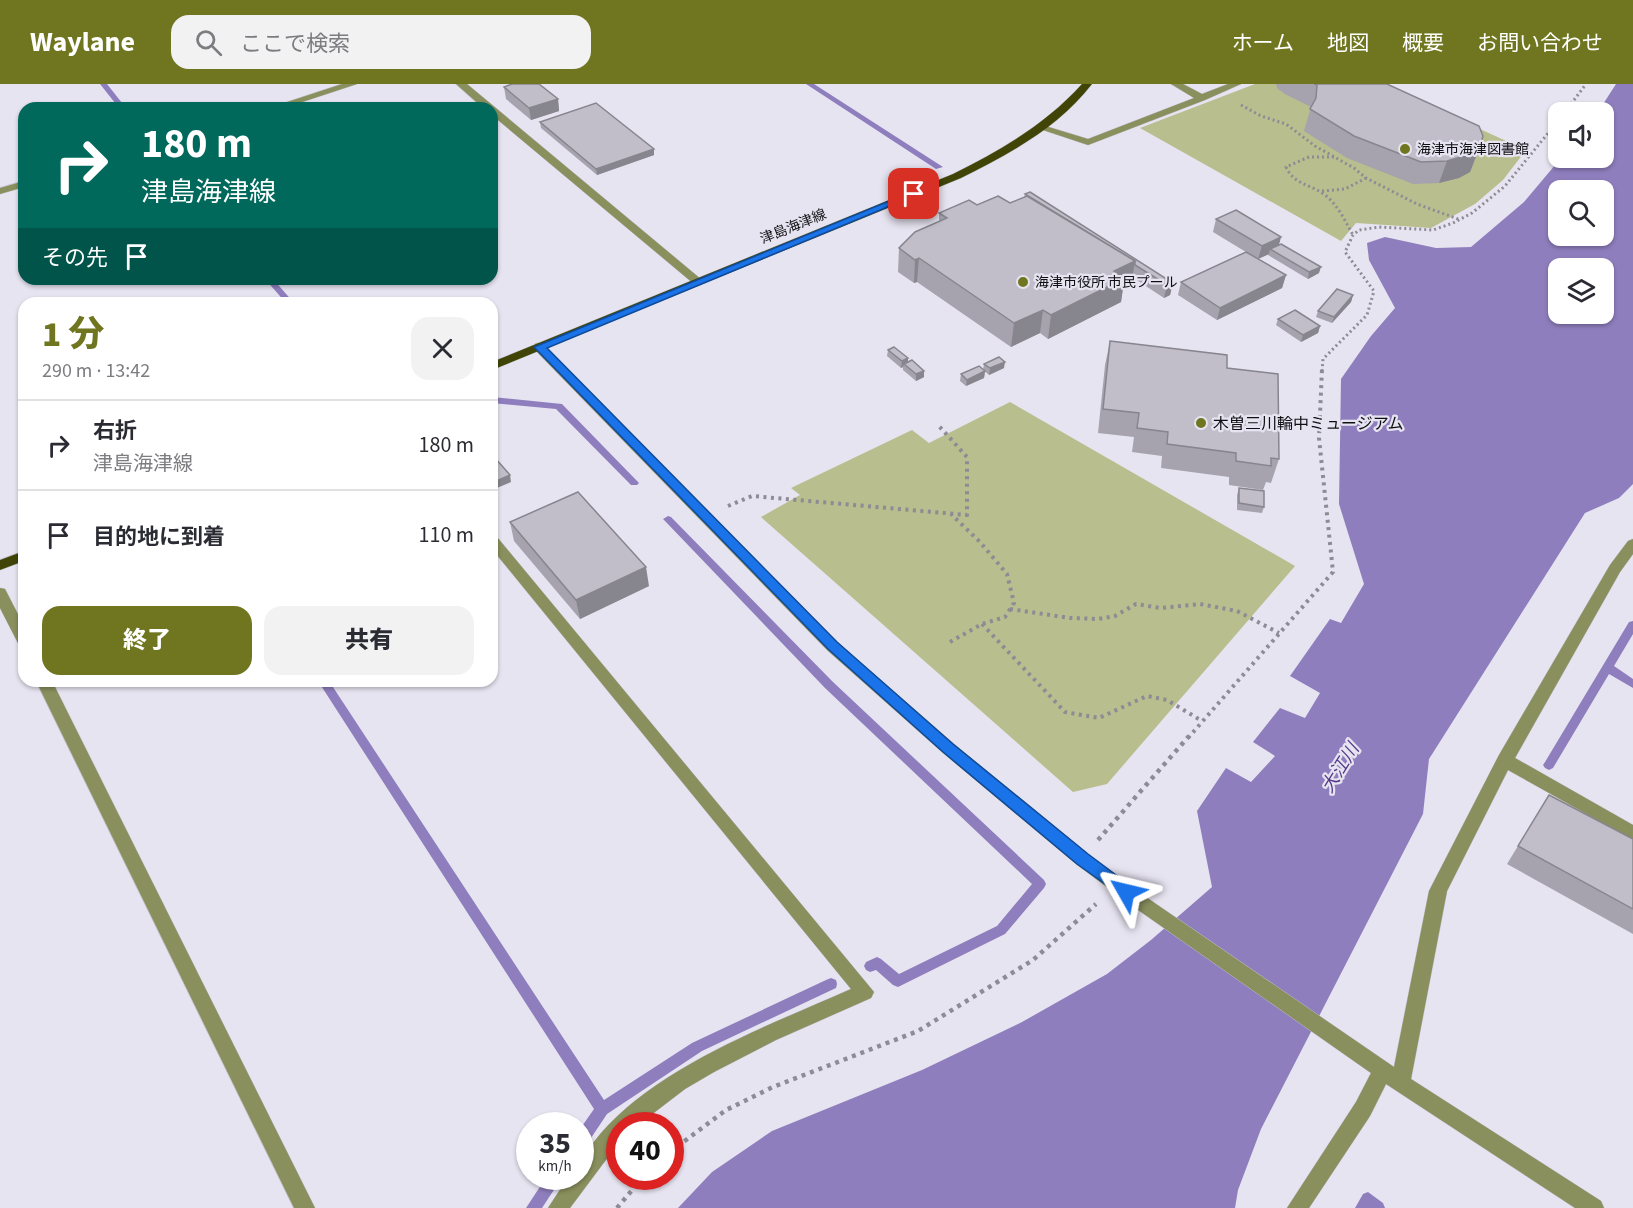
<!DOCTYPE html>
<html lang="ja">
<meta charset="utf-8">
<style>
body{margin:0;font-family:"Source Sans 3","Noto Sans JP",sans-serif;background:#f2f2f3;color:#2b2b33;height:100vh;display:flex;flex-direction:column;font-size:22px;white-space:nowrap}
*{box-sizing:border-box;margin:0}
p{font-size:20px;color:#7c7c81}
.icon{flex:none;width:33px;height:33px;fill:none;stroke:currentColor;stroke-width:2;stroke-linecap:round;stroke-linejoin:round}
.map{position:relative;flex:1;overflow:hidden}
.panel{position:absolute;left:18px;top:213px;width:480px;height:390px;display:flex;flex-direction:column;background:#fff;border-radius:18px;box-shadow:0 2px 4px #0004}
.panel>*{flex:none}
.top-card{position:absolute;left:18px;top:18px;width:480px;height:183px;border-radius:18px;box-shadow:0 2px 4px #0004;background:#00695c;color:#fff;overflow:hidden}
.tools{position:absolute;left:1548px;top:18px;display:grid;gap:12px}
.tools a{display:grid;place-items:center;width:66px;height:66px;border-radius:12px;background:#fff;box-shadow:0 2px 4px #0004;font-size:30px}
.speed{position:absolute;left:516px;top:1028px;display:flex;gap:12px;font-size:30px;font-weight:700;text-align:center}
.speed>*{display:grid;place-content:center;width:78px;height:78px;border-radius:50%;background:#fff;box-shadow:0 2px 4px #0004;line-height:1}
.speed small{font-size:15px;font-weight:400}
.speed .limit{border:9px solid #d22;background:#fff;color:#111}
.pin{position:absolute;display:grid;place-items:center;width:51px;height:51px;color:#fff;margin:-26px;border-radius:12px;box-shadow:0 3px 9px #0006}
.me{position:absolute;width:66px;margin:-33px;rotate:307deg;stroke-linejoin:round;filter:drop-shadow(0 0 4px #0008)}
.turn{display:flex;align-items:center;gap:21px;height:126px;padding:0 24px;font-size:27px}
.turn .icon{width:78px;height:78px;stroke-width:2.5}
.turn b{display:block;font-size:42px;line-height:51px}
.then{display:flex;align-items:center;height:57px;padding:0 24px;background:#0003;gap:12px;font-size:22px}
.round{display:grid;place-items:center;flex:none;width:63px;height:63px;border-radius:18px;background:#f2f2f3}
.head{display:flex;align-items:center;justify-content:space-between;height:102px;padding:0 24px}
h1{font-size:36px;font-weight:800;line-height:45px;color:#6f761f}
.primary-button{display:flex;gap:12px;margin-top:auto;padding:12px 24px}
.primary-button a{flex:1;height:69px;border-radius:18px;background:#6f761f;color:#fff;font-size:24px;font-weight:800;line-height:69px;text-align:center}
.primary-button a+a{background:#f2f2f3;color:#2b2b33}
ul{padding:0;list-style:none}
li{display:flex;align-items:center;gap:18px;height:90px;padding:0 24px;border-top:2px solid #e1e1e2}
li div{flex:1}
li b{display:block;font-size:22px}
li em{font-style:normal}
header{display:flex;align-items:center;gap:36px;box-sizing:border-box;height:84px;padding:0 30px;background:#6f761f;color:#fff}
header strong{font-size:28px}
nav{display:flex;gap:33px;margin-inline-start:auto;font-size:21px}
.search{width:420px;height:54px;background:#f2f2f3;display:flex;align-items:center;gap:15px;box-sizing:border-box;padding:0 21px;border-radius:18px;color:#7c7c81;font-size:22px}
.map>svg:first-child{display:block}
.green{fill:#b8be8d}
.water{fill:#8f7ebd;fill-rule:evenodd}
.lines{fill:none;stroke-linecap:round;stroke-linejoin:round}
.stream{fill:#8f7ebd;fill-rule:evenodd}
.minor-casing{stroke:#c4c2cd;stroke-width:1}
.major-casing{stroke:#c4c2cd;stroke-width:1}
.path-far2{stroke:#8d8b94;stroke-width:3;stroke-dasharray:2 3;stroke-linecap:butt}
.path-far1{stroke:#8d8b94;stroke-width:4;stroke-dasharray:3 4.5;stroke-linecap:butt}
.path{stroke:#8d8b94;stroke-width:4.5;stroke-dasharray:4 5;stroke-linecap:butt}
.minor{fill:#898f5d;fill-rule:evenodd}
.major{fill:#404507;fill-rule:evenodd}
.wall{fill:#a6a3ae}
.shaded-wall{fill:#87858d}
.building{fill:#c1beca;stroke:#87858d;stroke-width:1.5}
.route{fill:#1a73e8;stroke:#114b97;stroke-width:1.5}
.poi-dot{fill:#6f761f;stroke:#e7e4f1;stroke-width:2}
.labels{text-anchor:middle;stroke-width:4.5;stroke-linejoin:round;paint-order:stroke}
.far-poi-label{font-size:14px;fill:#0f0e12;stroke:#e7e4f1;text-anchor:start}
.far-street-label{font-size:14px;fill:#0f0e12;stroke:#e7e4f1}
.poi-label{font-size:16px;fill:#0f0e12;stroke:#e7e4f1;text-anchor:start}
.water-label{font-size:18px;font-style:italic;fill:#553a88;stroke:#e7e4f1}
</style>
<header>
<strong>Waylane</strong>
<div class="search"><svg class="icon" aria-label="search" viewBox="0 0 24 24"><circle cx="10" cy="10" r="6"/><path d="M15 15l6 6"/></svg>ここで検索</div>
<nav><a>ホーム</a><a>地図</a><a>概要</a><a>お問い合わせ</a></nav>
</header>
<div class="map">
<svg width="1633" height="1124" viewBox="0 0 1633 1124">
<rect width="100%" height="100%" fill="#e7e4f1"/>
<g class="green">
<polygon points="1255,0 1381,0 1526,66 1503,96 1475,120 1431,144 1356,139 1341,157 1140,44"/>
<polygon points="1010,318 1295,482 1107,700 1073,708 761,433 800,411 791,404 912,346 929,359"/>
</g>
<path class="water" d="M1616,0h17v400l-14,14 -34,15 -156,246 -6,55 -162,315 -23,61 -3,18h-557l34,-36 60,-41 150,-61 100,-48 85,-48 44,-34 61,-53 -15,-76 29,-43 25,14 24,-26 -22,-14 27,-34 25,10 15,-25 -30,-17 40,-57 11,4 23,-39 -25,-80 2,-125 30,-43 24,-28 -26,-48 -2,-17 18,-6 51,11 35,-1 53,-45 37,-44h43v-46h-6zM1558,106h46v46h-46zM1558,184h46v46h-46z"/>
<g class="lines">
<g class="stream">
<polygon points="100,0 107,0 126,24 119,24"/>
<polygon points="806,0 814,0 943,83 936,85"/>
<polygon points="265,195 273,195 294,219 286,219"/>
<polygon points="492,313 562,320 639,399 637,401 631,401 556,325 492,319"/>
<polygon points="668,432 671,433 833,598 1044,796 1046,800 1044,804 1005,850 898,903 893,901 876,886 870,888 866,886 864,882 866,878 877,873 881,875 899,890 997,842 1032,800 825,604 665,437 663,435"/>
<polygon points="1633,537 1633,550 1614,582 1633,595 1633,604 1609,590 1553,684 1549,686 1545,684 1543,681 1545,678 1629,538"/>
<polygon points="318,597 329,597 604,1016 692,959 826,896 831,894 836,896 837,900 836,904 702,967 607,1030 585,1063 580,1065 580,1045 594,1025"/>
<polygon points="547,1092 563,1092 542,1124 526,1124"/>
<polygon points="1368,1108 1383,1119 1385,1124 1355,1124 1363,1110"/>
</g>
<defs>
<g id="minor">
<polygon points="342,0 357,0 284,24 269,24"/>
<polygon points="456,0 467,0 702,196 702,200 694,200 492,31 492,24 483,24"/>
<polygon points="1171,0 1183,0 1202,10 1228,0 1241,0 1205,16 1088,61 1037,44 1042,41 1088,55 1194,14"/>
<polygon points="24,97 24,103 0,110 0,104"/>
<polygon points="539,259 543,260 837,558 954,660 1088,770 1143,811 1394,983 1429,807 1499,671 1610,481 1628,457 1633,455 1633,470 1620,488 1515,674 1633,741 1633,756 1508,686 1447,807 1411,995 1601,1117 1604,1124 1575,1124 1386,1000 1370,1032 1309,1124 1287,1124 1356,1018 1371,989 1131,821 1076,780 942,668 827,566 535,266 535,260"/>
<path d="M492,451l5,2 377,455 -3,6 -95,42 -62,32 -29,17 -47,36h-18v16l-50,67h-22l21,-32h11c0,-4 0,-10 0,-14 2,-6 10,-13 13,-19 56,-74 175,-117 258,-154l-359,-440z"/>
<polygon points="0,504 5,505 24,542 24,563 19,561 0,524"/>
<polygon points="36,597 52,597 315,1124 294,1124"/>
</g>
<g id="major">
<path d="M1082,0h10c-34,44 -83,70 -131,94l-469,192v-8l461,-188c48,-24 93,-50 129,-90z"/>
<polygon points="24,467 24,477 0,486 0,476"/>
</g>
</defs>
<use href="#minor" class="minor-casing"/>
<use href="#major" class="major-casing"/>
<g class="path-far2">
<polyline points="1241,21 1261,32 1286,40 1315,62 1354,84 1366,94 1417,120 1458,135"/>
<polyline points="1565,28 1586,0"/>
<path d="M1334,73h-25l-23,10c8,18 25,17 39,28 13,10 20,26 28,40"/>
<polyline points="1322,107 1345,105 1366,94"/>
<polyline points="1322,287 1323,275 1367,231 1374,207 1345,168 1353,151 1359,146 1379,143 1433,146 1453,139 1472,129 1505,102 1558,37"/>
</g>
<g class="path-far1">
<polyline points="728,422 752,412 967,431 967,373 939,342"/>
<polyline points="1010,525 1070,534 1098,535 1115,532 1136,520 1160,524 1200,520 1237,527 1279,549"/>
<polyline points="982,540 1065,628 1099,634 1147,612 1167,616 1202,637"/>
<polyline points="950,558 982,540 1005,533 1014,519 1007,490 980,458 951,430"/>
<polyline points="1188,654 1333,488 1319,354 1322,285"/>
</g>
<g class="path">
<polyline points="1098,756 1189,652"/>
<polyline points="670,1068 726,1026 773,1003 918,947 1033,876 1096,820"/>
<polyline points="617,1124 644,1092"/>
</g>
<use href="#minor" class="minor"/>
<use href="#major" class="major"/>
</g>
<g class="wall">
<polygon points="1276,0 1387,0 1479,65 1470,88 1459,94 1439,99 1413,100 1347,74 1304,47 1311,23 1285,10 1277,4"/>
<polygon points="504,3 558,15 559,27 531,36 506,15"/>
<polygon points="540,38 654,65 654,71 597,91 541,44"/>
<polygon points="1025,110 1173,199 1170,211 1164,214 1132,193 1131,201 1123,204 1121,218 1048,255 1040,249 1011,263 917,198 914,199 898,188 899,164 939,137 939,129 977,121 1010,119 1024,113"/>
<polygon points="1216,135 1279,161 1319,189 1308,195 1268,171 1269,170 1258,175 1286,191 1282,204 1217,236 1178,211 1181,198 1246,168 1213,148"/>
<polygon points="1353,211 1351,218 1332,239 1316,233 1318,227"/>
<polygon points="1278,235 1320,242 1318,249 1301,258 1276,241"/>
<polygon points="1110,257 1227,284 1279,375 1271,399 1266,398 1263,406 1229,401 1229,393 1161,384 1162,372 1132,368 1134,353 1098,349 1105,281"/>
<polygon points="888,266 908,274 908,278 924,287 924,293 916,297 903,286 903,283 901,284 887,272"/>
<polygon points="984,280 1004,284 989,291 983,286"/>
<polygon points="985,287 984,294 966,302 960,297 961,290"/>
<polygon points="1239,404 1264,423 1262,429 1237,426 1237,411"/>
<polygon points="510,438 649,502 580,535 514,457"/>
<polygon points="1549,711 1633,755 1633,850 1507,780"/>
</g>
<g class="shaded-wall">
<polygon points="558,15 559,27 531,36 529,24"/>
<polygon points="654,65 654,71 597,91 596,85"/>
<polygon points="1479,65 1470,88 1459,94 1439,99 1447,77"/>
<polygon points="1281,153 1278,165 1270,165 1269,170 1258,175 1262,162"/>
<polygon points="919,174 917,198 914,199 915,176"/>
<polygon points="1135,177 1131,201 1123,204 1121,218 1048,255 1051,231 1114,187"/>
<polygon points="1321,183 1319,189 1308,195 1309,188"/>
<polygon points="1286,191 1282,204 1217,236 1220,224"/>
<polygon points="1173,199 1170,211 1164,214 1167,201"/>
<polygon points="1353,211 1351,218 1332,239 1334,233"/>
<polygon points="1043,226 1040,249 1011,263 1014,239"/>
<polygon points="1320,242 1318,249 1301,258 1303,251"/>
<polygon points="908,274 908,281 904,280 903,283 901,284 902,277"/>
<polygon points="1005,278 1004,284 989,291 990,284"/>
<polygon points="924,287 924,293 916,297 916,290"/>
<polygon points="985,287 984,294 966,302 967,296"/>
<polygon points="510,391 511,398 492,406 492,399"/>
<polygon points="646,483 649,502 580,535 576,516"/>
</g>
<g class="building">
<polygon points="512,0 539,0 558,15 529,24 504,3"/>
<polygon points="1314,0 1387,0 1479,42 1483,52 1479,65 1467,71 1447,77 1421,78 1354,52 1310,25 1316,14 1317,1"/>
<polygon points="596,19 654,65 596,85 540,38"/>
<polygon points="1030,108 1173,199 1167,201 1135,181 1135,177 1025,110"/>
<polygon points="998,112 1010,119 1027,112 1135,177 1114,187 1125,194 1051,231 1043,226 1014,239 919,174 915,176 899,164 915,148 947,134 939,129 969,116 977,121"/>
<polygon points="1236,126 1281,153 1262,162 1216,135"/>
<polygon points="1281,160 1321,183 1309,188 1270,165"/>
<polygon points="1246,168 1286,191 1220,224 1181,198"/>
<polygon points="1337,205 1353,211 1334,233 1318,227"/>
<polygon points="1295,226 1320,242 1303,251 1278,235"/>
<polygon points="1110,257 1227,271 1227,284 1278,290 1279,375 1271,374 1271,382 1236,377 1236,369 1167,360 1168,348 1137,344 1139,329 1103,325"/>
<polygon points="894,263 908,274 902,277 888,266"/>
<polygon points="999,273 1005,278 990,284 984,280"/>
<polygon points="912,276 924,287 916,290 904,280"/>
<polygon points="979,282 985,287 967,296 961,290"/>
<polygon points="495,374 510,391 492,399 492,375"/>
<polygon points="1239,404 1264,407 1264,423 1239,419"/>
<polygon points="578,408 646,483 576,516 510,438"/>
<polygon points="1549,711 1633,755 1633,825 1518,762"/>
</g>
<polygon class="route" points="911,108 919,110 547,264 837,558 953,660 1088,770 1132,803 1134,808 1132,813 1126,815 1077,780 943,668 828,565 534,263"/>
<g class="poi-dot">
<circle cx="1405" cy="65" r="6"/>
<circle cx="1023" cy="198" r="6"/>
<circle cx="1201" cy="339" r="6"/>
</g>
<g class="labels">
<g class="far-poi-label">
<text x="1417" y="70">海津市海津図書館</text>
<text x="1035" y="203">海津市役所 市民プール</text>
</g>
<g class="far-street-label">
<text transform="translate(793 142) rotate(-22)" y="5">津島海津線</text>
</g>
<g class="poi-label">
<text x="1213" y="345">木曽三川輪中ミュージアム</text>
</g>
<g class="water-label">
<text transform="translate(1340 684) rotate(-58)" y="6">大江川</text>
</g>
</g>
</svg>
<div class="tools">
<a><svg class="icon" aria-label="sound" viewBox="0 0 24 24"><path d="M4 9h4l5-4v14l-5-4H4zM17 9q2 3 0 6"/></svg></a>
<a><svg class="icon" aria-label="search" viewBox="0 0 24 24"><circle cx="10" cy="10" r="6"/><path d="M15 15l6 6"/></svg></a>
<a><svg class="icon" aria-label="layers" viewBox="0 0 24 24"><path d="M12 4l9 5-9 5-9-5zM3 14l9 5 9-5"/></svg></a>
</div>
<div class="speed"><div>35<small>km/h</small></div><div class="limit">40</div></div>
<div class="pin" style="left:914px;top:110px;background:#d93025"><svg class="icon" aria-label="arrive" viewBox="0 0 24 24"><path d="M6 21V4h12l-3 4 3 4H6"/></svg></div>
<svg class="me" style="left:1126px;top:808px" viewBox="-20 -20 40 40"><path d="M0-17L14 15 0 8-14 15z" fill="#1a73e8" stroke="#fff" stroke-width="4"/></svg>
<div class="top-card">
<div class="turn"><svg class="icon" aria-label="right" viewBox="0 0 24 24"><path d="M7 20v-9h11M14 6l5 5-5 5"/></svg><div><b>180 m</b>津島海津線</div></div>
<div class="then">その先<svg class="icon" aria-label="arrive" viewBox="0 0 24 24"><path d="M6 21V4h12l-3 4 3 4H6"/></svg></div>
</div>
<section class="panel">
<div class="head"><div><h1>1 分</h1><p>290 m · 13:42</p></div><a class="round"><svg class="icon" aria-label="close" viewBox="0 0 24 24"><path d="M6 6l12 12M18 6L6 18"/></svg></a></div>
<ul>
<li><svg class="icon" aria-label="right" viewBox="0 0 24 24"><path d="M7 20v-9h11M14 6l5 5-5 5"/></svg><div><b>右折</b><p>津島海津線</p></div><em>180 m</em></li>
<li><svg class="icon" aria-label="arrive" viewBox="0 0 24 24"><path d="M6 21V4h12l-3 4 3 4H6"/></svg><div><b>目的地に到着</b></div><em>110 m</em></li>
</ul>
<div class="primary-button"><a>終了</a><a>共有</a></div>
</section>
</div>
